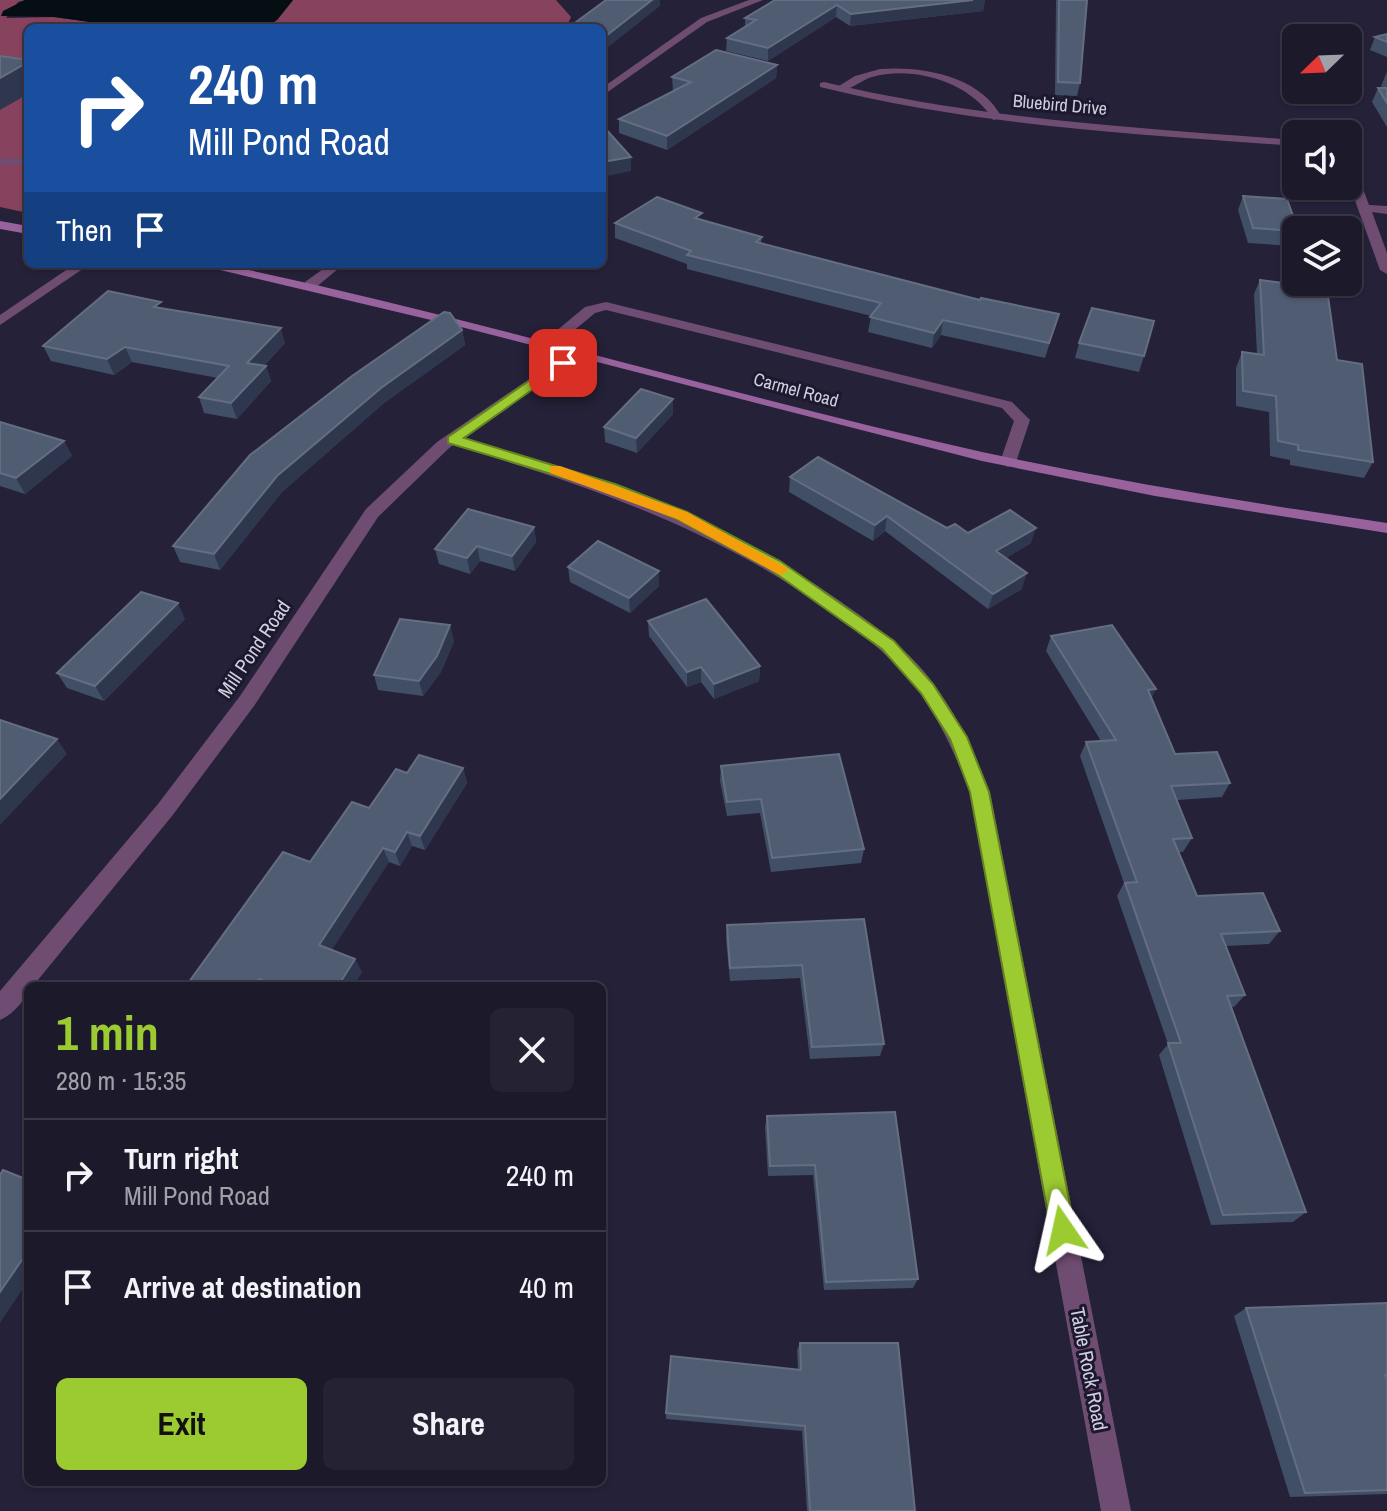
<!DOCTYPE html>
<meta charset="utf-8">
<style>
body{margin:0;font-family:"Archivo Narrow",sans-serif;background:#252233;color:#f1f3f6;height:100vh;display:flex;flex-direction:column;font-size:30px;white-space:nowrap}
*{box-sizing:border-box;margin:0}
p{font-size:26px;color:#a0a0a9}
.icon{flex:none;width:44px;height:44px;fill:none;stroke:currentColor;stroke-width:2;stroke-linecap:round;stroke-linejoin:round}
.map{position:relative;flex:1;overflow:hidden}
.sheet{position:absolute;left:24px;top:982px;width:582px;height:504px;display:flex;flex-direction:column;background:#1c192b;border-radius:12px;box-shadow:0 2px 6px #0004,0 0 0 2px #3a3847}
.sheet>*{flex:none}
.banner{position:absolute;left:24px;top:24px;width:582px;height:244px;border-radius:12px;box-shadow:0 2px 6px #0004,0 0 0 2px #3a3847;background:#1a4fa0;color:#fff;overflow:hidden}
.needle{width:52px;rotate:247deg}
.tools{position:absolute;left:1282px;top:24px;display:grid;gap:16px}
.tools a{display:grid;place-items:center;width:80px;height:80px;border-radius:12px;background:#1c192b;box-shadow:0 2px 6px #0004,0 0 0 2px #3a3847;font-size:40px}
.pin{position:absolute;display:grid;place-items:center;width:68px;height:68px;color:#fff;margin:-34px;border-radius:16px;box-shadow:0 4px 12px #0006}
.me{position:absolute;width:88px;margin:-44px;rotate:349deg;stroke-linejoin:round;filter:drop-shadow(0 0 6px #0008)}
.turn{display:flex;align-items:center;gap:28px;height:168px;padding:0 32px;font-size:36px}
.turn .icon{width:104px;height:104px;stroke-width:2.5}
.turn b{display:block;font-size:56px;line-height:68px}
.then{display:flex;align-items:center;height:76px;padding:0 32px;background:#0003;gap:16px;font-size:30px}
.round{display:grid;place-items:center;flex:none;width:84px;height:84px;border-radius:12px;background:#252233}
.summary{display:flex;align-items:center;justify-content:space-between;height:136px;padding:0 32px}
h1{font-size:48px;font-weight:700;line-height:60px;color:#9cca31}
.action{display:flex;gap:16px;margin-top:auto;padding:16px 32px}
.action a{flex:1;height:92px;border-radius:12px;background:#9cca31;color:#111;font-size:32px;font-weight:700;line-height:92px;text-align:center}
.action a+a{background:#252233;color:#f1f3f6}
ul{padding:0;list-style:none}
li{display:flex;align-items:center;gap:24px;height:112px;padding:0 32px;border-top:2px solid #3a3847}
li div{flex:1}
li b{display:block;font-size:30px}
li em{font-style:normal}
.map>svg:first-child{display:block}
.forest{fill:#87425d}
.water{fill:#040e13}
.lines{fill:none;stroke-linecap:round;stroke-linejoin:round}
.service{fill:#6f4d72;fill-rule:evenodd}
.minor{fill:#6f4d72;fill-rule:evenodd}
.secondary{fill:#98629d;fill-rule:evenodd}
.wall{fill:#404f65}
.shaded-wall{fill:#2f374e}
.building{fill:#505c72;stroke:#646e83;stroke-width:2}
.route{fill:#9cca31;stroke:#658320;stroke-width:2}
.slow{fill:#f59e0b}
.labels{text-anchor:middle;stroke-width:6;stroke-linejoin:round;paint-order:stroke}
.far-street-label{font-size:18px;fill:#d1cfdf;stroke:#1c182f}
.street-label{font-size:20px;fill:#d1cfdf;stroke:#1c182f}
</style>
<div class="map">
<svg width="1387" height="1511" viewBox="0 0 1387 1511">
<rect width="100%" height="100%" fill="#252139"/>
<g class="forest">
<polygon points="0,0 25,0 18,2 6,18 54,17 134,28 28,28 28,213 0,207"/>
<polygon points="293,0 556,0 571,17 566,28 264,28 277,20"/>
</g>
<polygon class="water" points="25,0 293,0 277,20 264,28 134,28 54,17 1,16 3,11"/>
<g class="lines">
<g class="service">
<path d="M880,69c43,-3 101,7 122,49l-9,2c-21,-37 -79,-55 -121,-43 -12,3 -27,19 -38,12l21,-13z"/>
<polygon points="28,158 28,164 0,165 0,159"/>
<polygon points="606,302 1012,402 1030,420 1016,462 1008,467 1000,462 1014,421 1002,408 606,310 595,313 553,348 543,348 543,342 585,307"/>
</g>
<g class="minor">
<polygon points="749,0 763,0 707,22 602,96 602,88 701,18"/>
<path d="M824,82c155,37 313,46 472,58v6c-160,-12 -319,-20 -476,-59v-4z"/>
<polygon points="1348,162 1354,165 1369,205 1387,206 1387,214 1372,212 1387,253 1387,274 1380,270 1348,181"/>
<polygon points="75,264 90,264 0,325 0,315"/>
<polygon points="330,264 344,264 315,288 305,288 305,282"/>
<path d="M573,349l12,3 -122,86c131,39 258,81 371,159 33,23 68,47 93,78 28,35 47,76 63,117l141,719h-30l-131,-719c-15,-38 -31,-75 -57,-108 -25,-32 -59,-56 -92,-79 -112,-78 -238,-121 -368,-160l-5,4 -70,68 -124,189 -82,110 -139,170h-5c0,13 -16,29 -28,34v-29l158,-187 82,-108 126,-187 71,-67z"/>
</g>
<g class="secondary">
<polygon points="0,221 28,226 28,234 0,229"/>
<path d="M195,264h25c256,53 507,131 762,188 134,29 269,51 405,71v10l-232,-37 -173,-35 -513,-132z"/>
</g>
</g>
<g class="wall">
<polygon points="775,0 985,0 983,11 850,26 836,17 768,61 726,51 727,38 745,27 745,18"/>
<polygon points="1056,0 1087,0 1080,83 1077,96 1055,95"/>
<polygon points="1387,34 1387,57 1370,50 1375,37"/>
<polygon points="777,65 776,78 667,150 619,133 619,119 674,91 673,91 672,77"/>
<polygon points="1387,72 1387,127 1372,102 1378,88 1384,88 1381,86"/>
<polygon points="1243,196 1296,230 1296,239 1293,246 1248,243 1238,210"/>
<polygon points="702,220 762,237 761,243 980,300 1059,314 1045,358 941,335 932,348 868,332 871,316 687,269 687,264 615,238 615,223"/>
<polygon points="1260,280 1337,360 1373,462 1364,478 1290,465 1290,460 1270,456 1269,412 1236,406 1236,368 1242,352 1257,354 1254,294"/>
<polygon points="163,308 285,343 264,366 266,366 271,381 237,419 204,413 199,397 218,378 132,362 114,375 51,361 43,346"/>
<polygon points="462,330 465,345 384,403 282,492 220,570 180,562 173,546"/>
<polygon points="1079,343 1144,356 1139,372 1075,358"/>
<polygon points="673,399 673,414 637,453 605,442 604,427"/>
<polygon points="0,422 64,441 72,456 25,494 0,486"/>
<polygon points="790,477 947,528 968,533 1031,543 1006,558 1022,589 988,609 885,531 873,541 789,492"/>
<polygon points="534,527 536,542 515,571 480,561 470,574 439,564 435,549"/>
<polygon points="568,567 659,571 659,586 630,613 570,582"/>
<polygon points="185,619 104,701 67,688 57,673"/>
<polygon points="648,621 760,666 759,681 714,699 701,682 687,687 649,636"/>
<polygon points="1051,636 1152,698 1175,754 1230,783 1222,797 1177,800 1192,838 1183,852 1179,852 1197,896 1280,931 1269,944 1226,946 1245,995 1234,1007 1232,1007 1306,1212 1293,1222 1211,1225 1159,1055 1168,1044 1117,896 1124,883 1080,756 1086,742 1101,741 1046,651"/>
<polygon points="454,641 441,672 423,696 378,690 374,675"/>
<polygon points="721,766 864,849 861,863 771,872 760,813 727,816 720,781"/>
<polygon points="463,768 467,783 425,850 412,846 400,866 389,862 331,950 362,972 353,986 186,986 310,862 407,773"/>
<polygon points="864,919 884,1044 880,1056 810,1059 800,978 730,981 726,939 727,925"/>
<polygon points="895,1112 918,1279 913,1288 824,1290 813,1175 768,1176 765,1127 767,1116"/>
<polygon points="1387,1303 1387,1494 1290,1497 1234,1316 1246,1308"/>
<polygon points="800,1343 915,1511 807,1511 802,1431 666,1419 666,1413 798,1369 797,1350"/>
</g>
<g class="shaded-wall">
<polygon points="652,0 660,0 660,6 602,52 602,39"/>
<polygon points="973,0 985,0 983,11 850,26 851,14"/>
<polygon points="837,5 836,17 768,61 768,48"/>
<polygon points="28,62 28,94 0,110 0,78"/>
<polygon points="777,65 776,78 667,150 667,136"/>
<polygon points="631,157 631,171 602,177 602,162"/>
<polygon points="943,320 941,335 932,348 934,333"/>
<polygon points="281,328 285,343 253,378 247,363"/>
<polygon points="462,330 465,345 384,403 282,492 220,570 214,554 277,476 381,388"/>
<polygon points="125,347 132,362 114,375 107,359"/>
<polygon points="266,366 271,381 237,419 231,403"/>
<polygon points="673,399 673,414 637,453 636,438"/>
<polygon points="64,441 72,456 25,494 16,478"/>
<polygon points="887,516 885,531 873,541 875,525"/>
<polygon points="534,527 536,542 515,571 512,556"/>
<polygon points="1036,528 1031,543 992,566 996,551"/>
<polygon points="477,546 480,561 470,574 467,558"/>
<polygon points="659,571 659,586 630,613 629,598"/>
<polygon points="1027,573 1022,589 988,609 993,594"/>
<polygon points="178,603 185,619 104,701 95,686"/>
<polygon points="450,625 454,641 441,672 423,696 419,681"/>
<polygon points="760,666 759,681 714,699 714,684"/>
<polygon points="701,667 701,682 687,687 687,672"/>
<polygon points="1156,689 1149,704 1148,690"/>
<polygon points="57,739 67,754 0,825 0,799"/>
<polygon points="463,768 467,783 425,850 420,836"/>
<polygon points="407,832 412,846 400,866 395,852"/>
<polygon points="383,848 389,862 326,959 319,945"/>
<polygon points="355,959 362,972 353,986 338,986"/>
<polygon points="259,979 263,986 254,986"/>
<polygon points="28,1251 28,1281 0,1323 0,1292"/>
</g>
<g class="building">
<polygon points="606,0 652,0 602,39 602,28 568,28"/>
<polygon points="775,0 973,0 851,14 837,5 768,48 727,38 756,20 745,18"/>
<polygon points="1059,0 1087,0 1080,83 1058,82"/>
<polygon points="1387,34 1387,42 1375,37"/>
<polygon points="716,50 777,65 667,136 619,119 691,82 672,77"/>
<polygon points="0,56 28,60 28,62 0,78"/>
<polygon points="1378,88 1387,88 1387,103"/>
<polygon points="604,127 631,157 602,162 602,128"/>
<polygon points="1243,196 1287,199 1298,230 1296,230 1296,231 1253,228"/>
<polygon points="657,197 702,213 695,218 762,237 756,242 980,300 981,298 1059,314 1049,343 943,320 934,333 870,317 881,303 687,255 691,251 615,223"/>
<polygon points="1260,280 1327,289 1337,360 1362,364 1373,462 1298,450 1298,445 1278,441 1276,396 1243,391 1242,352 1264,355"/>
<polygon points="108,291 161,302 154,307 281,328 247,363 266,366 231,403 199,397 229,366 125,347 107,359 43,346"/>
<polygon points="1092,308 1154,321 1144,356 1079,343"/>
<polygon points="444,312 450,313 462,330 381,388 277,476 214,554 173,546 250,455 352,376"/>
<polygon points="641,389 673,399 636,438 604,427"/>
<polygon points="0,422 64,441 16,478 0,473"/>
<polygon points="818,457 947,528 955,524 968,533 1010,510 1036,528 996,551 1027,573 993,594 887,516 875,525 790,477"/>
<polygon points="468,509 534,527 512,556 477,546 467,558 435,549"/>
<polygon points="598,541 659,571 629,598 568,567"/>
<polygon points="141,592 178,603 95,686 57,673"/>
<polygon points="706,599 760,666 714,684 701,667 687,672 648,621"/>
<polygon points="400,619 450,625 437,656 419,681 374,675"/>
<polygon points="1112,625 1156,689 1148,690 1175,754 1217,752 1230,783 1171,786 1192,838 1173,839 1197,896 1263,893 1280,931 1221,934 1245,995 1227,996 1306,1212 1223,1215 1168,1043 1181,1043 1125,883 1137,882 1086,742 1116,740 1051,636"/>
<polygon points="0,720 57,739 0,799"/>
<polygon points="839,754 864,849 772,858 761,799 727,802 721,766"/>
<polygon points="419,755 463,768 420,836 407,832 395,852 383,848 319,945 355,959 338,986 277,986 259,979 254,986 186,986 283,852 310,862 352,802 369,808 396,769 407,773"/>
<polygon points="864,919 884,1044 812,1047 802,965 730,968 727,925"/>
<polygon points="895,1112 918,1279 826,1282 815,1165 770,1166 767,1116"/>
<polygon points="3,1170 28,1180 28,1251 0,1292 0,1175"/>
<polygon points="1387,1303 1387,1375 1385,1375 1387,1380 1387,1490 1305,1493 1246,1308"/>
<polygon points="800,1343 898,1343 915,1511 810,1511 805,1426 666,1413 671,1356 801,1370"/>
</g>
<polygon class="route" points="559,360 570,363 464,438 615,484 687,512 780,561 894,641 933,684 967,737 989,792 1075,1230 1071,1238 1063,1242 1054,1238 1051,1230 970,792 950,739 921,693 882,649 768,568 677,519 605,490 448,443 448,437"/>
<polygon class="slow" points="550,466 560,466 687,512 789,569 781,575 776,573 677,519 550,473"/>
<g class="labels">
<g class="far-street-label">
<text transform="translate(1060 105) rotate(5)" y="6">Bluebird Drive</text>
<text transform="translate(796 390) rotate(15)" y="6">Carmel Road</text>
</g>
<g class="street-label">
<text transform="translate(254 649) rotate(-56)" y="7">Mill Pond Road</text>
<text transform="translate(1089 1369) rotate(79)" y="7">Table Rock Road</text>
</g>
</g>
</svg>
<div class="tools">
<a><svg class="needle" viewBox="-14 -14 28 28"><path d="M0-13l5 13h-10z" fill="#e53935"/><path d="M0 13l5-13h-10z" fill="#a0a0a9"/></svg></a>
<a><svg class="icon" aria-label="sound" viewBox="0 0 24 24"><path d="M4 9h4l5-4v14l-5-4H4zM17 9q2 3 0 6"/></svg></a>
<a><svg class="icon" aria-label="layers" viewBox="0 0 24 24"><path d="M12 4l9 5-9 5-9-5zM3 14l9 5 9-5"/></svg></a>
</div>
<div class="pin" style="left:563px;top:363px;background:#d93025"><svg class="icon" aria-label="arrive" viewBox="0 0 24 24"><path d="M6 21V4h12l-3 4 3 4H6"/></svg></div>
<svg class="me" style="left:1063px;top:1230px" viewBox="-20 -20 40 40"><path d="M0-17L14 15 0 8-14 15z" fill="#9cca31" stroke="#fff" stroke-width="4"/></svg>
<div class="banner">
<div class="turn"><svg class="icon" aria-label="right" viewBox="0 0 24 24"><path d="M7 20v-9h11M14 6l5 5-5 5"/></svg><div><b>240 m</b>Mill Pond Road</div></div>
<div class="then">Then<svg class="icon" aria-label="arrive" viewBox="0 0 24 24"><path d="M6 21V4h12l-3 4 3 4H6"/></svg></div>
</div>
<section class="sheet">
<div class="summary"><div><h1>1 min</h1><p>280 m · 15:35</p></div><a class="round"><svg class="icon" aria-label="close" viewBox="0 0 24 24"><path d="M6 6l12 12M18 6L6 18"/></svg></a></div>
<ul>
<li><svg class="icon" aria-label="right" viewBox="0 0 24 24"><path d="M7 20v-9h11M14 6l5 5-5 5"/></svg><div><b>Turn right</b><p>Mill Pond Road</p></div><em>240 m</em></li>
<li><svg class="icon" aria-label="arrive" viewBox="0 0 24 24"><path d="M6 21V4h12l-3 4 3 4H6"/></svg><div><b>Arrive at destination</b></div><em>40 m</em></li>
</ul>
<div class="action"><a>Exit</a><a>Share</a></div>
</section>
</div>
